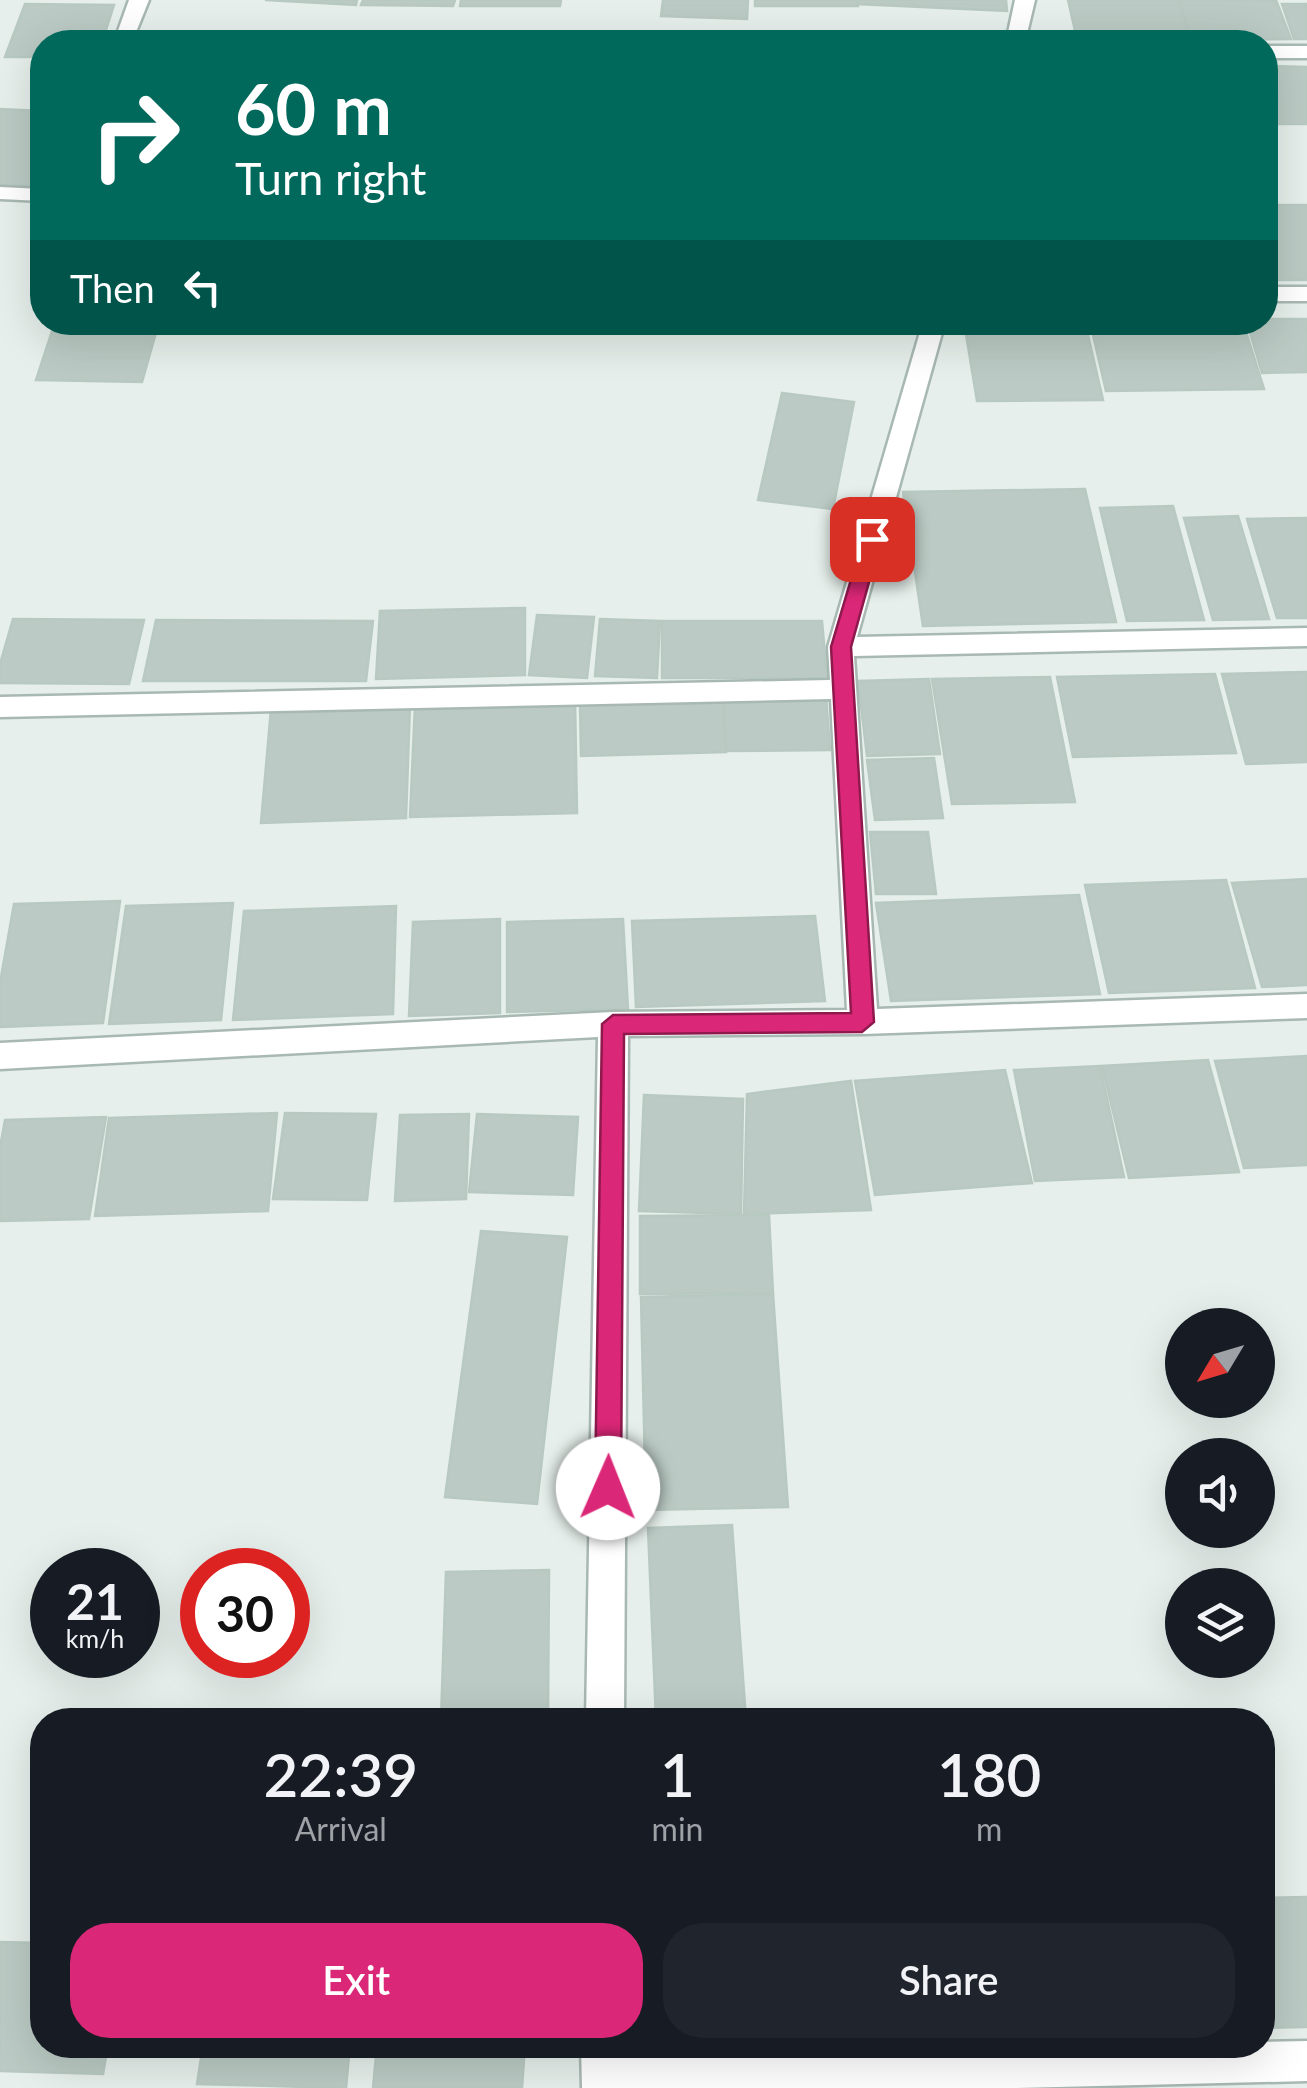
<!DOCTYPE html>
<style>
body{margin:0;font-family:Lato,sans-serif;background:#20242c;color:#f1f3f6;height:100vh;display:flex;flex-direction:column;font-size:38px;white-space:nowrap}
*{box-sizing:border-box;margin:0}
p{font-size:32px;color:#9ea1a6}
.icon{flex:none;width:55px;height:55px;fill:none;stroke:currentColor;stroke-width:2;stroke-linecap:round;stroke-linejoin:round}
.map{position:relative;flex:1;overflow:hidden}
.sheet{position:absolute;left:30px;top:1708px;width:1245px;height:350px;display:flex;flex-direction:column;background:#171b24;border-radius:40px;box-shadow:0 10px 40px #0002}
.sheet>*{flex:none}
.banner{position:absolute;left:30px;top:30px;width:1248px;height:305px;border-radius:40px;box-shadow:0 10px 40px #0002;background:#00695c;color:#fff;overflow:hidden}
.needle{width:65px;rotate:232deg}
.buttons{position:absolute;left:1165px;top:1308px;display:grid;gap:20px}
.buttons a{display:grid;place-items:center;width:110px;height:110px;border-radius:50%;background:#171b24;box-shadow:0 10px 40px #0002;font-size:50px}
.speed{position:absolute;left:30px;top:1548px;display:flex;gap:20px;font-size:50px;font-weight:700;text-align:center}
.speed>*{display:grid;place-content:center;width:130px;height:130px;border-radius:50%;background:#171b24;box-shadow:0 10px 40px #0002;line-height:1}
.speed small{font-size:25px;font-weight:400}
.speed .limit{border:15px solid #d22;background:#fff;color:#111}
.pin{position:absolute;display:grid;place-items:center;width:85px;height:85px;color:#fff;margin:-42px;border-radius:20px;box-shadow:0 5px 15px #0006}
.me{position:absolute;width:110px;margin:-55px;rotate:1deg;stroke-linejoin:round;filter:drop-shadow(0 0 8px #0008)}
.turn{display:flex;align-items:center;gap:35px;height:210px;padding:0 40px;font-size:45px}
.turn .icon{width:130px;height:130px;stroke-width:2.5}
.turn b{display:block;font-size:70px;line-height:85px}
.then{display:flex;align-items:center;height:95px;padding:0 40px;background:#0003;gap:20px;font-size:38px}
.eta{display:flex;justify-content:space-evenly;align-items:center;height:170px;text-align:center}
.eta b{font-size:60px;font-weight:600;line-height:70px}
.primary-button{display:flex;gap:20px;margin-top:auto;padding:20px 40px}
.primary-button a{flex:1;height:115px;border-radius:40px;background:#db2777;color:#fff;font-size:40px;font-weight:600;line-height:115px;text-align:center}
.primary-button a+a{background:#20242c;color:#f1f3f6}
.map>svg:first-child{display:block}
.building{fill:#bbcac4;stroke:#b8c9c2;stroke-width:2.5}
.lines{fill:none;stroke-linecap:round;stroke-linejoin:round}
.street-casing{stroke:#a8b8b2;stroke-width:5}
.street{fill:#fff;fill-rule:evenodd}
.route{fill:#db2777;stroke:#8e194d;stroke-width:2.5}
</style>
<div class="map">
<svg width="1307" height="2088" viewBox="0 0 1307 2088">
<rect width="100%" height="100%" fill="#e6efeb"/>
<g class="building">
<polygon points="265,0 357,0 356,5"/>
<polygon points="363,0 455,0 453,6 361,5"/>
<polygon points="461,0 561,0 560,6 460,6"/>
<polygon points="663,0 748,0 747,19 661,16"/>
<polygon points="755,0 857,0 858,6 755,6"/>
<polygon points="857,0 1006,0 1007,11 857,4"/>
<polygon points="1068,0 1179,0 1190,39 1077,39"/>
<polygon points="1179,0 1276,0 1291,39 1192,40"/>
<polygon points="25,4 114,5 102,42 42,42 42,57 5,57"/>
<polygon points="1282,4 1307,4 1307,39 1294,39"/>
<polygon points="1265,66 1307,67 1307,124 1265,124"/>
<polygon points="0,109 42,111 42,186 0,184"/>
<rect x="1265" y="205" width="42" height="75"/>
<polygon points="1265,319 1307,319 1307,372 1262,373 1247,322 1265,322"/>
<polygon points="55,322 159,322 142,382 36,380"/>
<polygon points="964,322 1085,322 1103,400 977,401"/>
<polygon points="1090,322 1243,322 1264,389 1106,391"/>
<polygon points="782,393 854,402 833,509 758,500"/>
<polygon points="1085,489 1116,622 923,626 903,492"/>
<polygon points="1173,506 1204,620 1127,621 1100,508"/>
<polygon points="1238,516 1269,619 1213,620 1184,518"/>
<polygon points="1307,518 1307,618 1277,618 1247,519"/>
<polygon points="525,608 525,675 376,679 380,611"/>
<polygon points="537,615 594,617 587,678 529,675"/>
<polygon points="13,619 144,620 129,684 0,683 0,664"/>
<polygon points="600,619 660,621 657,678 595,676"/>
<polygon points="156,620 373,621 366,681 143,681"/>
<polygon points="662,621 822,621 827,678 662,678"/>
<polygon points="1307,672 1307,762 1246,764 1222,674"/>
<polygon points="1215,674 1236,753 1073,757 1057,677"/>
<polygon points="1050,677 1075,802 952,804 932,679"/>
<polygon points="929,679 940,754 867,756 858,681"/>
<polygon points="826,696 830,750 726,751 724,697"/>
<polygon points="722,697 726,752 581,756 580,701"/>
<polygon points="575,701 577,813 410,817 415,705"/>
<polygon points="410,705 406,818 261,823 271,709"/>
<polygon points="934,758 943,818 875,820 867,760"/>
<polygon points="870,832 928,832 936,894 876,894"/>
<polygon points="1307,879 1307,985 1262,987 1232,883"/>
<polygon points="1226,880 1255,988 1109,993 1085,885"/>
<polygon points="1079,895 1100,994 891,1001 876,903"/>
<polygon points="120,901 103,1023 0,1027 0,983 14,904"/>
<polygon points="233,903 221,1020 109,1024 126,906"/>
<polygon points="396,906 393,1014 233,1020 244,911"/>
<polygon points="815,916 825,1001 636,1007 632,921"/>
<polygon points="500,919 500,1013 409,1016 413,922"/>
<polygon points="623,919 628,1009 507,1012 507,922"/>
<polygon points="1307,1056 1307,1165 1244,1168 1215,1061"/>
<polygon points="1208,1060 1239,1172 1129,1178 1102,1066"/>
<polygon points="1100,1066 1124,1177 1035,1181 1014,1070"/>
<polygon points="1005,1070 1032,1183 875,1195 855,1081"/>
<polygon points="851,1081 871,1210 744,1214 747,1094"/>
<polygon points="644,1095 743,1099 741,1214 639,1211"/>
<polygon points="277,1113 268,1211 95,1216 109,1118"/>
<polygon points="285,1113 376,1114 367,1200 273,1199"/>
<polygon points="469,1114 466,1199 395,1201 400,1115"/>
<polygon points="477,1114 578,1117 573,1195 469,1192"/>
<polygon points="106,1117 89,1219 0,1221 0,1147 5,1120"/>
<polygon points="769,1215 773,1293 640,1294 640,1216"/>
<polygon points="481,1231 567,1237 537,1504 445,1497"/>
<polygon points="773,1294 788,1507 646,1510 641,1297"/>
<polygon points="732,1525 746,1720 656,1720 648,1528"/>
<polygon points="549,1570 548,1720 441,1720 446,1572"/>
<polygon points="1307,1897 1307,2027 1262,2028 1262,1898"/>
<polygon points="0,1942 42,1943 42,2045 108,2045 103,2074 0,2071"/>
<polygon points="203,2045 350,2045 346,2088 197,2084"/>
<polygon points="377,2045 525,2045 522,2088 373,2088"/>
<polygon points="688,2045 859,2045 690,2066"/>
</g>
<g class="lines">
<defs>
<g id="street">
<polygon points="129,0 149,0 132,42 114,42"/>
<polygon points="1015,0 1035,0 1025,42 1006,42"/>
<rect x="1265" y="46" width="42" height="12"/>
<polygon points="0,187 42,189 42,201 0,199"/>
<rect x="1265" y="287" width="42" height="14"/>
<polygon points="923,322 945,322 857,637 1307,628 1307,646 854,656 877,1009 1307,994 1307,1018 863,1034 628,1036 624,1720 586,1720 598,1037 0,1069 0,1043 613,1012 847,1010 831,699 0,717 0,697 830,680 828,647"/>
<polygon points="1307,2041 1307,2081 1015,2088 582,2088 581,2045 621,2045 622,2056 1262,2045 1262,2042"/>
</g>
</defs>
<use href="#street" class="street-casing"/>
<use href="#street" class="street"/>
</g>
<polygon class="route" points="872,532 881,539 851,647 874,1022 862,1032 624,1034 621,1488 617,1497 608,1501 598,1497 595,1488 602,1024 613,1015 851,1013 831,647 863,539"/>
</svg>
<div class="buttons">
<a><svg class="needle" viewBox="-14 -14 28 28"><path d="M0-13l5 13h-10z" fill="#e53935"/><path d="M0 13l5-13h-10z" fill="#9ea1a6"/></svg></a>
<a><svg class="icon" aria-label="sound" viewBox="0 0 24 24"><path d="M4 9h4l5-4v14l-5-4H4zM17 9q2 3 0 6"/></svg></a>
<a><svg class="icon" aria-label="layers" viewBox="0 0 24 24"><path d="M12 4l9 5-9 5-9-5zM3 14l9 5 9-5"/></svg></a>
</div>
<div class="speed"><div>21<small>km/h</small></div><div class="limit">30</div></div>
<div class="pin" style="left:872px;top:539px;background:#d93025"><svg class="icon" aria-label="arrive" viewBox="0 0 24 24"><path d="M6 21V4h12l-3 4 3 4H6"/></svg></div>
<svg class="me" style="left:608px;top:1488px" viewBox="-20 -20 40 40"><circle r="19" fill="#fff"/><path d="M0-13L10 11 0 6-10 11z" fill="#db2777"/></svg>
<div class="banner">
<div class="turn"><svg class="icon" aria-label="right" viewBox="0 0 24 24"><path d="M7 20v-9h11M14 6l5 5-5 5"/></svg><div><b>60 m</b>Turn right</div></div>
<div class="then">Then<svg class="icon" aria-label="left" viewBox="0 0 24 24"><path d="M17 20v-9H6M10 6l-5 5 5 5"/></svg></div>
</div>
<section class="sheet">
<div class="eta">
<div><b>22:39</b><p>Arrival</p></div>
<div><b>1</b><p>min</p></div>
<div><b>180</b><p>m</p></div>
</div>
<div class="primary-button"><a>Exit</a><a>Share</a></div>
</section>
</div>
